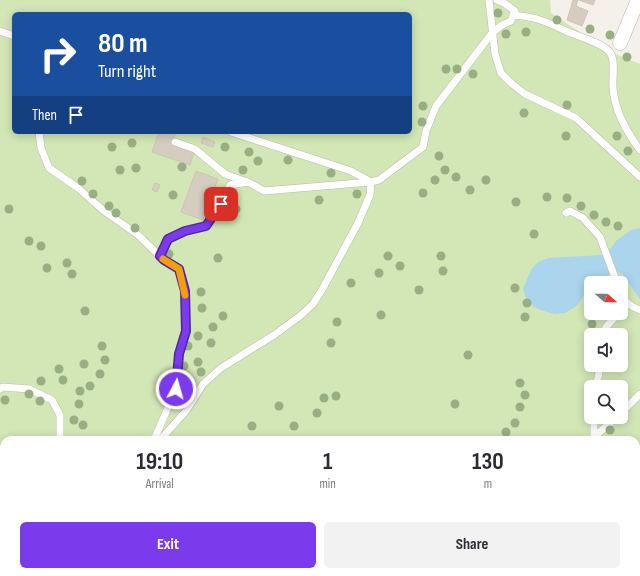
<!DOCTYPE html>
<style>
body{margin:0;font-family:"Sofia Sans Condensed",sans-serif;background:#f2f2f3;color:#2b2b33;height:100vh;display:flex;flex-direction:column;font-size:15px;white-space:nowrap}
*{box-sizing:border-box;margin:0}
p{font-size:13px;color:#7c7c81}
.icon{flex:none;width:22px;height:22px;fill:none;stroke:currentColor;stroke-width:2;stroke-linecap:round;stroke-linejoin:round}
.map{position:relative;flex:1;overflow:hidden}
.drawer{position:absolute;left:0px;top:436px;width:640px;height:140px;display:flex;flex-direction:column;background:#fff;border-radius:12px 12px 0 0;box-shadow:0 2px 10px #0003}
.drawer>*{flex:none}
.banner{position:absolute;left:12px;top:12px;width:400px;height:122px;border-radius:6px;box-shadow:0 2px 10px #0003;background:#1a4fa0;color:#fff;overflow:hidden}
.needle{width:26px;rotate:110deg}
.fabs{position:absolute;left:584px;top:276px;display:grid;gap:8px}
.fabs a{display:grid;place-items:center;width:44px;height:44px;border-radius:6px;background:#fff;box-shadow:0 2px 10px #0003;font-size:20px}
.pin{position:absolute;display:grid;place-items:center;width:34px;height:34px;color:#fff;margin:-17px;border-radius:8px;box-shadow:0 2px 6px #0006}
.me{position:absolute;width:44px;margin:-22px;rotate:6deg;stroke-linejoin:round;filter:drop-shadow(0 0 3px #0008)}
.turn{display:flex;align-items:center;gap:14px;height:84px;padding:0 20px;font-size:18px}
.turn .icon{width:52px;height:52px;stroke-width:2.5}
.turn b{display:block;font-size:28px;line-height:34px}
.then{display:flex;align-items:center;height:38px;padding:0 20px;background:#0003;gap:8px;font-size:15px}
.eta{display:flex;justify-content:space-evenly;align-items:center;height:68px;text-align:center}
.eta b{font-size:24px;font-weight:700;line-height:28px}
.button{display:flex;gap:8px;margin-top:auto;padding:8px 20px}
.button a{flex:1;height:46px;border-radius:6px;background:#7c3aed;color:#fff;font-size:16px;font-weight:700;line-height:46px;text-align:center}
.button a+a{background:#f2f2f3;color:#2b2b33}
.map>svg:first-child{display:block}
.green{fill:#d2e6b6;fill-rule:evenodd}
.water{fill:#abd4ed}
.building{fill:#d6cdc1;stroke:#d0c4b4}
.lines{fill:none;stroke-linecap:round;stroke-linejoin:round}
.lane-casing{stroke:#c0b9ae;stroke-width:8}
.street-casing{stroke:#c0b9ae;stroke-width:15}
.lane{stroke:#fff;stroke-width:7}
.street{stroke:#fff;stroke-width:14}
.tree{fill:#98ae83}
.route-casing{stroke:#51269a;stroke-width:10}
.route{stroke:#7c3aed;stroke-width:7}
.slow{stroke:#f59e0b;stroke-width:7}
</style>
<div class="map">
<svg width="640" height="576" viewBox="0 0 640 576">
<rect width="100%" height="100%" fill="#f4f1eb"/>
<path class="green" d="M0,0h550l1,13 59,39 30,12v512h-640zM14,14h396v118h-396zM591,283h30v30h-30zM591,335h30v30h-30zM591,387h30v30h-30zM4,440h632v132h-632z"/>
<polygon class="water" points="640,228 640,299 623,275 619,272 608,275 603,279 591,283 581,300 575,307 565,313 554,314 538,309 531,305 526,298 523,289 531,270 538,262 549,258 602,255 611,248 616,241 631,230"/>
<g class="building">
<polygon points="573,0 578,0 576,6 588,11 582,26 567,20"/>
<polygon points="579,0 595,0 593,5"/>
<polygon points="159,132 168,132 175,134 172,144 194,152 190,165 152,152"/>
<polygon points="203,137 215,142 213,147 201,143"/>
<polygon points="196,171 218,179 203,220 181,212"/>
<polygon points="155,183 160,185 157,192 152,190"/>
</g>
<g class="lines">
<defs>
<g id="lane">
<polyline points="489,0 495,54 501,73 511,83 525,94 576,118 640,177"/>
<path d="M513,15c9,1 19,2 27,5 10,3 19,8 28,12 10,4 38,12 43,22 5,11 1,21 2,33 1,23 13,44 27,63"/>
<polyline points="0,31 14,36"/>
<polyline points="39,132 41,148 49,168 78,188 104,211 138,235 164,260 179,269 185,291 186,331 179,354 176,389 154,440"/>
<polyline points="231,132 351,171 371,182 379,180 423,147 426,131 436,106 492,33 502,25 511,21 515,11 504,3 497,0"/>
<polyline points="175,142 195,149 225,174 247,182"/>
<polyline points="566,213 570,211 583,218 600,237 617,283"/>
<path d="M621,294c4,9 10,13 19,16"/>
<polyline points="602,335 606,327 619,313"/>
<polyline points="596,387 599,373 597,365"/>
<polyline points="0,389 3,387 29,389 52,400 60,415 60,440"/>
<polyline points="621,413 640,394"/>
<polyline points="594,417 594,439"/>
<polyline points="594,437 617,417"/>
<polyline points="160,440 186,411 203,384 221,368 274,335 300,316 313,304 323,288 358,223 370,195 371,182 264,191 248,182 230,185 221,204 206,226 185,231 168,239 160,257"/>
<polyline points="32,576 33,572"/>
<polyline points="95,576 96,572"/>
<polyline points="549,576 550,572"/>
</g>
<polyline id="street" points="620,43 638,0"/>
</defs>
<use href="#lane" class="lane-casing"/>
<use href="#street" class="street-casing"/>
<use href="#lane" class="lane"/>
<use href="#street" class="street"/>
</g>
<g class="tree">
<circle cx="498" cy="13" r="4.5"/>
<circle cx="557" cy="20" r="4.5"/>
<circle cx="590" cy="29" r="4.5"/>
<circle cx="526" cy="32" r="4.5"/>
<circle cx="506" cy="34" r="4.5"/>
<circle cx="610" cy="35" r="4.5"/>
<circle cx="627" cy="57" r="4.5"/>
<circle cx="446" cy="69" r="4.5"/>
<circle cx="457" cy="69" r="4.5"/>
<circle cx="473" cy="74" r="4.5"/>
<circle cx="567" cy="105" r="4.5"/>
<circle cx="423" cy="106" r="4.5"/>
<circle cx="524" cy="113" r="4.5"/>
<circle cx="422" cy="122" r="4.5"/>
<circle cx="566" cy="136" r="4.5"/>
<circle cx="617" cy="136" r="4.5"/>
<circle cx="132" cy="143" r="4.5"/>
<circle cx="112" cy="147" r="4.5"/>
<circle cx="225" cy="147" r="4.5"/>
<circle cx="628" cy="151" r="4.5"/>
<circle cx="249" cy="152" r="4.5"/>
<circle cx="439" cy="156" r="4.5"/>
<circle cx="288" cy="160" r="4.5"/>
<circle cx="258" cy="161" r="4.5"/>
<circle cx="182" cy="167" r="4.5"/>
<circle cx="136" cy="168" r="4.5"/>
<circle cx="120" cy="170" r="4.5"/>
<circle cx="243" cy="170" r="4.5"/>
<circle cx="445" cy="170" r="4.5"/>
<circle cx="331" cy="173" r="4.5"/>
<circle cx="456" cy="177" r="4.5"/>
<circle cx="435" cy="180" r="4.5"/>
<circle cx="486" cy="180" r="4.5"/>
<circle cx="82" cy="181" r="4.5"/>
<circle cx="470" cy="190" r="4.5"/>
<circle cx="423" cy="193" r="4.5"/>
<circle cx="93" cy="194" r="4.5"/>
<circle cx="357" cy="194" r="4.5"/>
<circle cx="173" cy="195" r="4.5"/>
<circle cx="547" cy="197" r="4.5"/>
<circle cx="567" cy="198" r="4.5"/>
<circle cx="319" cy="200" r="4.5"/>
<circle cx="516" cy="202" r="4.5"/>
<circle cx="109" cy="206" r="4.5"/>
<circle cx="581" cy="206" r="4.5"/>
<circle cx="9" cy="209" r="4.5"/>
<circle cx="236" cy="209" r="4.5"/>
<circle cx="116" cy="213" r="4.5"/>
<circle cx="594" cy="215" r="4.5"/>
<circle cx="606" cy="222" r="4.5"/>
<circle cx="618" cy="226" r="4.5"/>
<circle cx="135" cy="228" r="4.5"/>
<circle cx="534" cy="234" r="4.5"/>
<circle cx="29" cy="241" r="4.5"/>
<circle cx="41" cy="246" r="4.5"/>
<circle cx="169" cy="254" r="4.5"/>
<circle cx="388" cy="256" r="4.5"/>
<circle cx="441" cy="256" r="4.5"/>
<circle cx="218" cy="258" r="4.5"/>
<circle cx="67" cy="263" r="4.5"/>
<circle cx="400" cy="266" r="4.5"/>
<circle cx="47" cy="268" r="4.5"/>
<circle cx="443" cy="271" r="4.5"/>
<circle cx="379" cy="273" r="4.5"/>
<circle cx="72" cy="274" r="4.5"/>
<circle cx="351" cy="283" r="4.5"/>
<circle cx="515" cy="288" r="4.5"/>
<circle cx="419" cy="290" r="4.5"/>
<circle cx="201" cy="292" r="4.5"/>
<circle cx="527" cy="303" r="4.5"/>
<circle cx="202" cy="308" r="4.5"/>
<circle cx="85" cy="311" r="4.5"/>
<circle cx="381" cy="315" r="4.5"/>
<circle cx="223" cy="316" r="4.5"/>
<circle cx="525" cy="317" r="4.5"/>
<circle cx="337" cy="322" r="4.5"/>
<circle cx="592" cy="324" r="4.5"/>
<circle cx="213" cy="327" r="4.5"/>
<circle cx="198" cy="336" r="4.5"/>
<circle cx="211" cy="343" r="4.5"/>
<circle cx="331" cy="343" r="4.5"/>
<circle cx="102" cy="346" r="4.5"/>
<circle cx="188" cy="346" r="4.5"/>
<circle cx="468" cy="355" r="4.5"/>
<circle cx="105" cy="360" r="4.5"/>
<circle cx="198" cy="362" r="4.5"/>
<circle cx="84" cy="364" r="4.5"/>
<circle cx="184" cy="366" r="4.5"/>
<circle cx="59" cy="369" r="4.5"/>
<circle cx="201" cy="372" r="4.5"/>
<circle cx="100" cy="374" r="4.5"/>
<circle cx="63" cy="380" r="4.5"/>
<circle cx="41" cy="381" r="4.5"/>
<circle cx="184" cy="381" r="4.5"/>
<circle cx="520" cy="383" r="4.5"/>
<circle cx="90" cy="386" r="4.5"/>
<circle cx="80" cy="391" r="4.5"/>
<circle cx="29" cy="394" r="4.5"/>
<circle cx="525" cy="395" r="4.5"/>
<circle cx="336" cy="396" r="4.5"/>
<circle cx="324" cy="398" r="4.5"/>
<circle cx="5" cy="400" r="4.5"/>
<circle cx="40" cy="401" r="4.5"/>
<circle cx="79" cy="404" r="4.5"/>
<circle cx="455" cy="404" r="4.5"/>
<circle cx="279" cy="406" r="4.5"/>
<circle cx="520" cy="407" r="4.5"/>
<circle cx="317" cy="413" r="4.5"/>
<circle cx="74" cy="420" r="4.5"/>
<circle cx="515" cy="423" r="4.5"/>
<circle cx="83" cy="425" r="4.5"/>
<circle cx="252" cy="426" r="4.5"/>
<circle cx="294" cy="426" r="4.5"/>
<circle cx="610" cy="430" r="4.5"/>
<circle cx="506" cy="432" r="4.5"/>
</g>
<g class="lines">
<defs>
<polyline id="route" points="176,389 179,354 186,331 185,291 179,269 164,260 160,256 168,239 185,231 206,226 221,204"/>
</defs>
<use href="#route" class="route-casing"/>
<use href="#route" class="route"/>
<polyline class="slow" points="163,259 179,269 185,295"/>
</g>
</svg>
<div class="fabs">
<a><svg class="needle" viewBox="-14 -14 28 28"><path d="M0-13l5 13h-10z" fill="#e53935"/><path d="M0 13l5-13h-10z" fill="#7c7c81"/></svg></a>
<a><svg class="icon" aria-label="sound" viewBox="0 0 24 24"><path d="M4 9h4l5-4v14l-5-4H4zM17 9q2 3 0 6"/></svg></a>
<a><svg class="icon" aria-label="search" viewBox="0 0 24 24"><circle cx="10" cy="10" r="6"/><path d="M15 15l6 6"/></svg></a>
</div>
<div class="pin" style="left:221px;top:204px;background:#d93025"><svg class="icon" aria-label="arrive" viewBox="0 0 24 24"><path d="M6 21V4h12l-3 4 3 4H6"/></svg></div>
<svg class="me" style="left:176px;top:389px" viewBox="-20 -20 40 40"><circle r="17" fill="#7c3aed" stroke="#fff" stroke-width="3"/><path d="M0-11L8 9 0 5-8 9z" fill="#fff"/></svg>
<div class="banner">
<div class="turn"><svg class="icon" aria-label="right" viewBox="0 0 24 24"><path d="M7 20v-9h11M14 6l5 5-5 5"/></svg><div><b>80 m</b>Turn right</div></div>
<div class="then">Then<svg class="icon" aria-label="arrive" viewBox="0 0 24 24"><path d="M6 21V4h12l-3 4 3 4H6"/></svg></div>
</div>
<section class="drawer">
<div class="eta">
<div><b>19:10</b><p>Arrival</p></div>
<div><b>1</b><p>min</p></div>
<div><b>130</b><p>m</p></div>
</div>
<div class="button"><a>Exit</a><a>Share</a></div>
</section>
</div>
